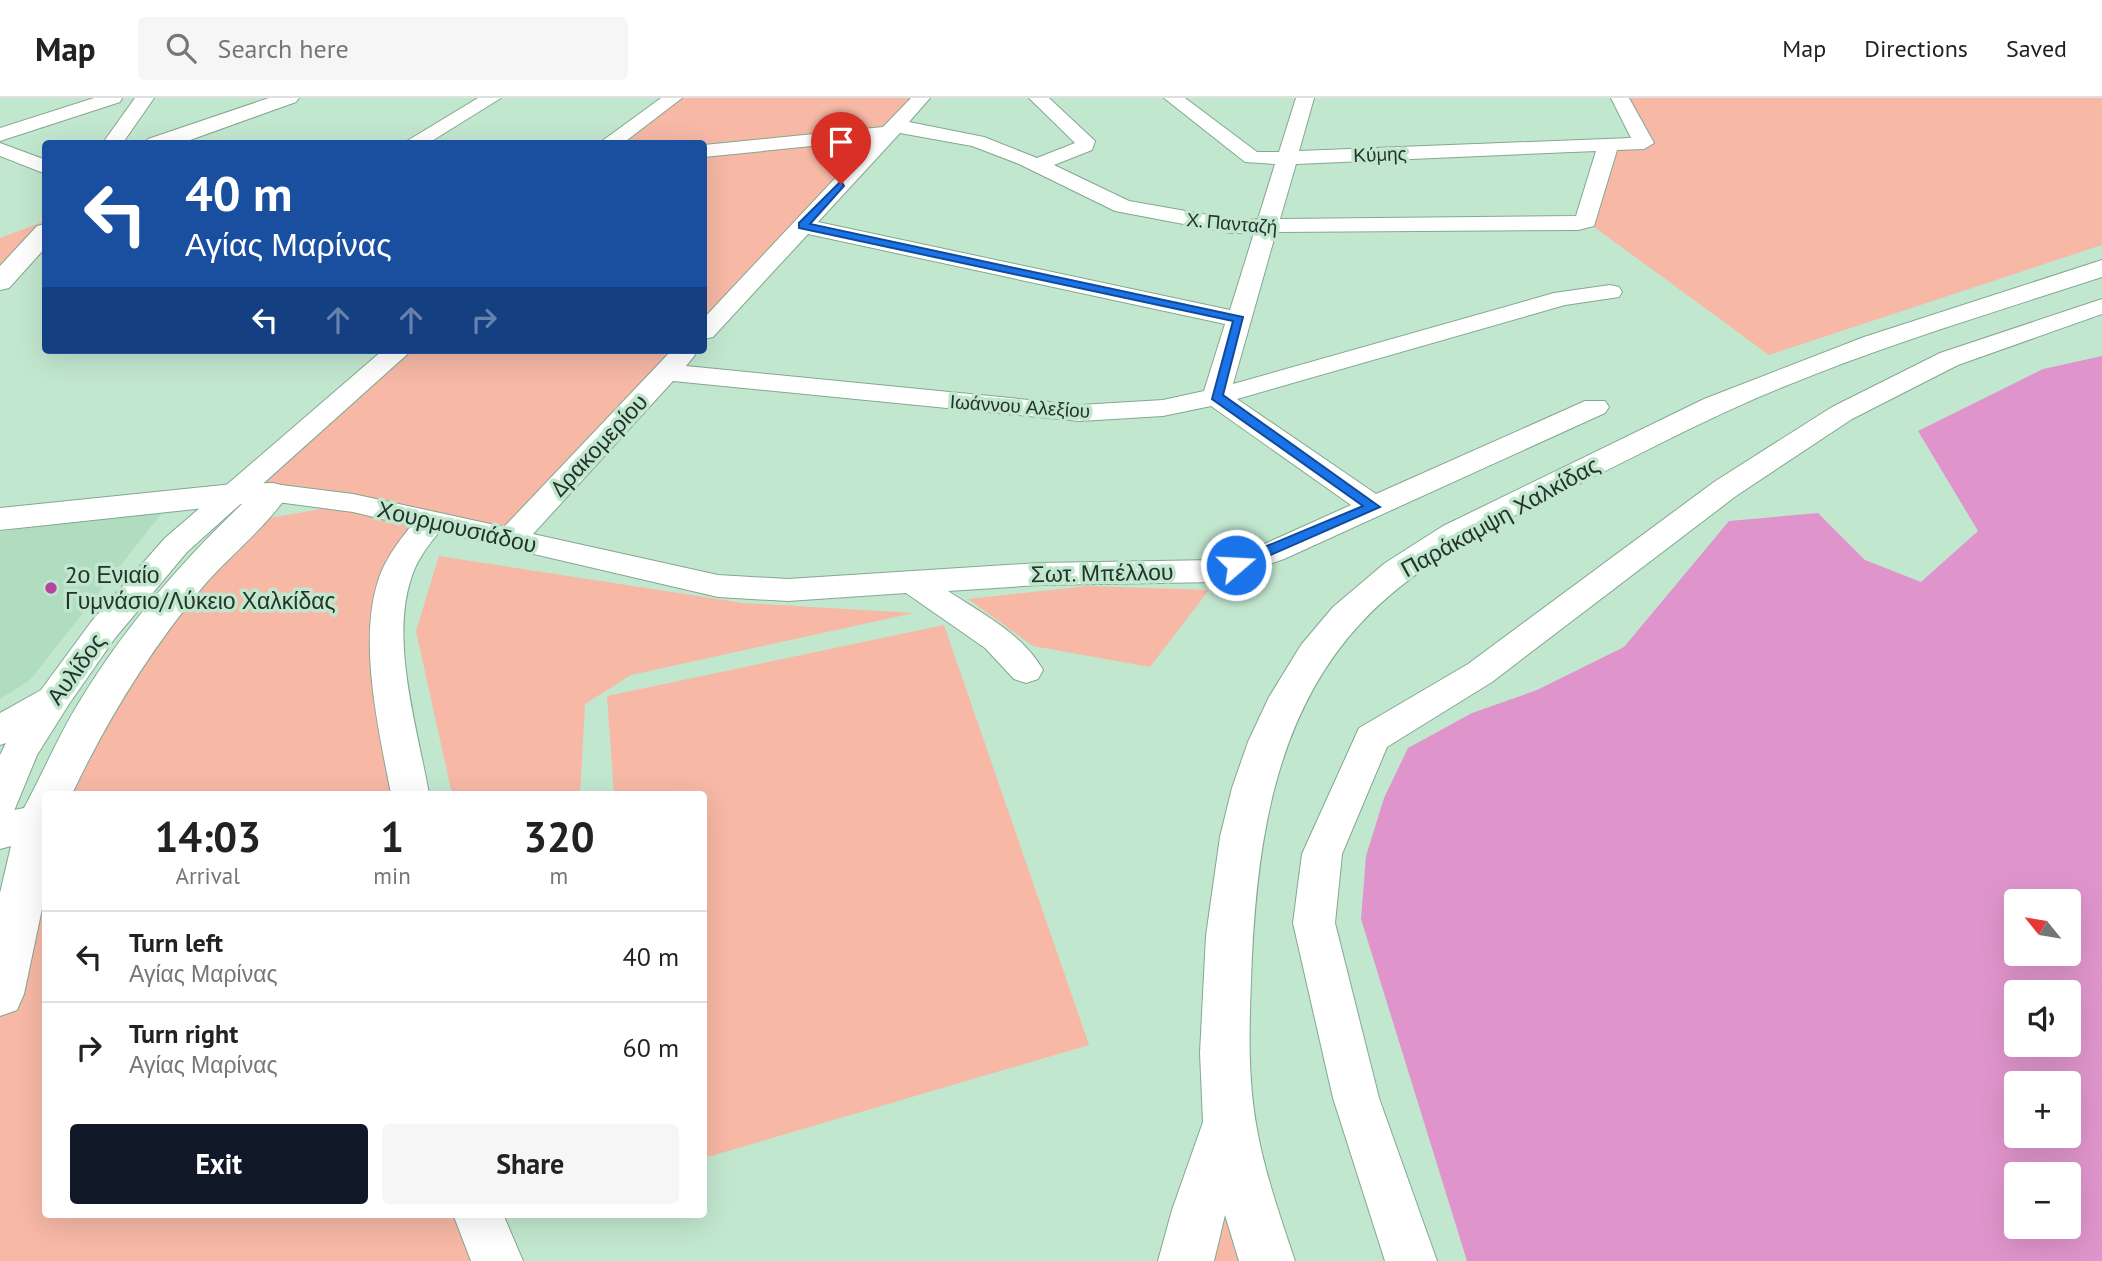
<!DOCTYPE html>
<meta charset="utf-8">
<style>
body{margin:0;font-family:"PT Sans",sans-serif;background:#f6f6f6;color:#222;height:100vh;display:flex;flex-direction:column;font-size:26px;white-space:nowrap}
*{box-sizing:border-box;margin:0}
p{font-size:23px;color:#767676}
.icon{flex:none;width:38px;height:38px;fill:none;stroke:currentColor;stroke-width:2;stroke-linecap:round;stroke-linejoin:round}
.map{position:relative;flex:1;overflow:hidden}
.details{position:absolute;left:42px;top:693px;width:665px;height:427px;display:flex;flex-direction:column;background:#fff;border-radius:7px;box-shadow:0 7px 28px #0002}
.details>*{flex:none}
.top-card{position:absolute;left:42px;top:42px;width:665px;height:214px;border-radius:7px;box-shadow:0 7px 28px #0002;background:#1a4fa0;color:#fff;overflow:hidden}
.needle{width:46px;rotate:300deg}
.controls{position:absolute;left:2004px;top:791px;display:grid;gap:14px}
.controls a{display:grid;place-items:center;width:77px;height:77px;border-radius:7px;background:#fff;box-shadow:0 7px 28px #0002;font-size:35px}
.pin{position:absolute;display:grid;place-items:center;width:60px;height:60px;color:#fff;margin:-72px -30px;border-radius:50% 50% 50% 0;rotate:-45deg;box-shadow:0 0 7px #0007}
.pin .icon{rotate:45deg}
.me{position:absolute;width:77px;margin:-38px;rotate:71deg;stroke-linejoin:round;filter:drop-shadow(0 0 5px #0008)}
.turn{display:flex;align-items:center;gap:24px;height:147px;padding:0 28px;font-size:32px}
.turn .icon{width:91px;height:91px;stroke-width:2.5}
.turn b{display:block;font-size:49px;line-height:60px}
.lanes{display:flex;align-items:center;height:66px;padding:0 28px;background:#0003;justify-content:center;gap:35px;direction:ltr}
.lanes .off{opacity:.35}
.eta{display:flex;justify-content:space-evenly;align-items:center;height:119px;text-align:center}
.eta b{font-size:42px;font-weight:800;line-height:49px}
.primary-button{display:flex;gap:14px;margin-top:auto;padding:14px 28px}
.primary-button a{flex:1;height:80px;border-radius:7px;background:#111827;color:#fff;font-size:28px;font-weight:800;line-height:80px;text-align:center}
.primary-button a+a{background:#f6f6f6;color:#222}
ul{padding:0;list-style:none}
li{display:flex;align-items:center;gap:21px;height:91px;padding:0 28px;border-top:2px solid #e0e0e0}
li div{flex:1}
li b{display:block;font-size:26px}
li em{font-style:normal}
header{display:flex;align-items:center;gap:42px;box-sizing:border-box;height:98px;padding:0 35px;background:#fff;border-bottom:2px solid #e0e0e0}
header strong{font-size:33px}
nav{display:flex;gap:38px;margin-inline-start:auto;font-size:24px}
.search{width:490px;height:63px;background:#f6f6f6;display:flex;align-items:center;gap:18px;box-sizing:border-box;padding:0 24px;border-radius:7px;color:#767676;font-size:26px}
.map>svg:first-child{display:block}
.built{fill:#b0dcbf}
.green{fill:#f7b8a6}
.water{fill:#df95cc;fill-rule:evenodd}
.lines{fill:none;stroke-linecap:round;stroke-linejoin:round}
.minor-casing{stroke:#83a790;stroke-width:2}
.tertiary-casing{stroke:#83a790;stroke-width:2}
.primary-casing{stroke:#83a790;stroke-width:2}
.minor{fill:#fff;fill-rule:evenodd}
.tertiary{fill:#fff;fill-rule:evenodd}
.primary{fill:#fff;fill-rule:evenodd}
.route{fill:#1a73e8;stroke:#114b97;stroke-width:2}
.poi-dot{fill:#b7459f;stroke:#c2e7cf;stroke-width:2.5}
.labels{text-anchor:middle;stroke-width:7;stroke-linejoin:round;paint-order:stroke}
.far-street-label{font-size:19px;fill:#25342a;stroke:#c2e7cf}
.street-label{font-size:23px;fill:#25342a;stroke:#c2e7cf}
.poi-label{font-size:23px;fill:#25342a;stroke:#c2e7cf;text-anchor:start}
</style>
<header>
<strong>Map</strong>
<div class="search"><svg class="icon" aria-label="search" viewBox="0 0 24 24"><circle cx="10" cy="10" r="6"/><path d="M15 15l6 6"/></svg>Search here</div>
<nav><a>Map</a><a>Directions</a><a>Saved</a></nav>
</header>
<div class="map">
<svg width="2102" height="1163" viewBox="0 0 2102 1163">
<rect width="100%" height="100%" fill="#c2e7cf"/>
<polygon class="built" points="165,411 30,582 0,601 0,434"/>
<g class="green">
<polygon points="673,0 921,0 704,234 704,46 608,46"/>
<polygon points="1620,0 2102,0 2102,147 1769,257 1586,123 1608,48 1637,47"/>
<polygon points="45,123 45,133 0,184 0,140"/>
<polygon points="399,252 687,252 510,442 432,423 393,483 396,605 410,696 51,696 72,650 241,425 350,406 233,396"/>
<polygon points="439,458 743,505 914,515 631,577 585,606 580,696 452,696 416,533"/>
<polygon points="1088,488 1209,492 1150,569 1033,548 968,501"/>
<polygon points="944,527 1089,947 704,1060 704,696 614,696 607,598"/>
<polygon points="45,709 46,1116 478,1117 497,1163 0,1163 0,896"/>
<polygon points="1199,1112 1252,1116 1267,1163 1187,1163"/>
</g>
<path class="water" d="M2102,258v905h-635l-106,-342 5,-63 18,-58 24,-50 64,-35 65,-23 87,-43 105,-126 89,-8 47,47 56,22 57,-51 -60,-100 125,-62zM2016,803h52v53h-52zM2016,894h52v53h-52zM2016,985h52v53h-52zM2016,1076h52v53h-52z"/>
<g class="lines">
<defs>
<g id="minor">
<polygon points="94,0 122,0 120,4 0,43 0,30"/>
<polygon points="135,0 154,0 122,46 102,46"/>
<polygon points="478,0 501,0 427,46 402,46"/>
<polygon points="661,0 682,0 622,46 598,46"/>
<path d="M911,0h19l-21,24 75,15 53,21 38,-15 -46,-45h20l46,43 -3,9 -38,15 75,36 102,18h27l17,-55 -30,-2 -81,-64h21l72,54h22l17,-54h18l-15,53 332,-13 -20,-40h18l25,45 -10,6 -27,1 -23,76 -16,4 -302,2 -43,152 321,-91 56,-8 9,2 3,5 -3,5 -54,8 -328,94 139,95 209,-93h20l4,6 -4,6 -321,146 -66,23 -179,3 -91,6c33,22 75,43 95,79l-5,9 -12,4 -12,-4 -29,-31 -79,-55 -118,8 -70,-4 -279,-65c-12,15 -23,29 -28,47 -21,63 7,151 18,215h-38c-12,-63 -33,-151 -13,-213 6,-20 20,-39 33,-55l-58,-14 -91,-12 -4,-7 4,-7 11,-2 80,10 151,33 168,-177h20l3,5 -9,11 394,39 83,-5 41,-9 21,-67 -417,-90 -95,103 -9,2v-21l167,-178 -167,17v-12l179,-18zM900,35l72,13 47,18 96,47 116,22h23l-24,77 -412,-88zM1596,53l-20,65 -296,3 16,-55zM673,283l407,40 83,-5 48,-10 140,99 -89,40 -46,15 -177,3 -251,16 -70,-4 -185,-41z"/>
<polygon points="0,45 46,62 46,76 0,58"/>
<polygon points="2102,201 2102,216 1958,267 1852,321 1736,398 1492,584 1387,649 1342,756 1335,825 1379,1000 1437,1163 1385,1163 1333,1000 1293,825 1302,756 1359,630 1468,566 1714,384 1832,309 1940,255"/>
<polygon points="383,252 412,252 187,454 115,540 69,606 37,657 14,713 0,717 0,657 6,645 0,647 0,615 41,592 91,524 165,440"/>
<polygon points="453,1116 503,1116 523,1163 471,1163"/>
</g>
<g id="tertiary">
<polygon points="269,0 299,0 296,4 179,46 145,46 148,41"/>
<polygon points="46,126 46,149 9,190 0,192 0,168 37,128"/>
<path d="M273,385l12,3 4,7c-21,32 -57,61 -83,90 -55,65 -98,135 -134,211h-26v96l-22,104 -7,16 -17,6v-123l11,-47 -11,3v-36l24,-5c19,-35 35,-74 57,-109 44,-72 100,-137 161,-195l-242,26v-22l233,-24z"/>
</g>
<path id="primary" d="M2102,162v17c-107,35 -215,67 -319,110 -67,27 -131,61 -196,93 -80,39 -166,78 -227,144 -89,96 -105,232 -109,358 -2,47 -3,95 5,142 8,47 24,92 39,137h-56l-14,-46 -11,46h-56l14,-51 31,-88 -3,-69 6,-117 14,-99 12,-49 16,-46 21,-45 32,-52 32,-38 52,-44 58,-37 261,-127 160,-62z"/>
</defs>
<use href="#minor" class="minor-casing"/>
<use href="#tertiary" class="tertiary-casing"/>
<use href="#primary" class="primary-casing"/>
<use href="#minor" class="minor"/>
<use href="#tertiary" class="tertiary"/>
<use href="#primary" class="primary"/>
</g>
<polygon class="route" points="841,83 844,88 810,126 1243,219 1223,297 1380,409 1241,470 1231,470 1231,463 1363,408 1212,301 1233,223 799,130 799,125"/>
<circle class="poi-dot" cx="51" cy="490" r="7"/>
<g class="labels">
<g class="far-street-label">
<text transform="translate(1380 56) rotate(-2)" y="7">Κύμης</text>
<text transform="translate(1232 125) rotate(5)" y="7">Χ. Πανταζή</text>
<text transform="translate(1020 308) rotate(4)" y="7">Ιωάννου Αλεξίου</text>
</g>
<g class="street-label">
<text transform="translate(599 347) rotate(-47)" y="8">Δρακομερίου</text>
<text transform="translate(1500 419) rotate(-29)" y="8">Παράκαμψη Χαλκίδας</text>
<text transform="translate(457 429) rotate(13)" y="8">Χουρμουσιάδου</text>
<text transform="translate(1102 475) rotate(-1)" y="8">Σωτ. Μπέλλου</text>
<text transform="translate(76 571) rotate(-54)" y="8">Αυλίδος</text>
</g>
<g class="poi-label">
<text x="65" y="485">2ο Ενιαίο<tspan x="65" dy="26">Γυμνάσιο/Λύκειο Χαλκίδας</tspan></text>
</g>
</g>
</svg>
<div class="controls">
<a><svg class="needle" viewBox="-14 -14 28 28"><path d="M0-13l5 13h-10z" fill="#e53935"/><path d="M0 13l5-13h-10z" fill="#767676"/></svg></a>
<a><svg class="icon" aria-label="sound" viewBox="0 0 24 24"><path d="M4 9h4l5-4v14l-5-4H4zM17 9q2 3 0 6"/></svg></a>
<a>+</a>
<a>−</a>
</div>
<div class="pin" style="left:841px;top:86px;background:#d93025"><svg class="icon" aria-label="arrive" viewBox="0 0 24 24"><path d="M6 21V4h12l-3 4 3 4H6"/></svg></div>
<svg class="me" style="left:1236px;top:467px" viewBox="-20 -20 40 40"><circle r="17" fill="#1a73e8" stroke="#fff" stroke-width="3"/><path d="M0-11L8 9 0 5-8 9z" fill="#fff"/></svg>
<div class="top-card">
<div class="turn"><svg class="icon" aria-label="left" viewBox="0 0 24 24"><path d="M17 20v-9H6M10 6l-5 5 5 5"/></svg><div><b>40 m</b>Αγίας Μαρίνας</div></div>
<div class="lanes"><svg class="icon" aria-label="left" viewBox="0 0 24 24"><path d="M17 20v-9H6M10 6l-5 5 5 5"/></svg><svg class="icon off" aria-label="ahead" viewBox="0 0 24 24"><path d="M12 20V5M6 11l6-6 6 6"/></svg><svg class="icon off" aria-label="ahead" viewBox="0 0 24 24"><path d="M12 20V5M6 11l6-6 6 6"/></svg><svg class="icon off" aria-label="right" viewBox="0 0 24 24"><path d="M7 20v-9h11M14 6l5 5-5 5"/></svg></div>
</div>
<section class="details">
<div class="eta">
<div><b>14:03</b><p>Arrival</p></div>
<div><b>1</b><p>min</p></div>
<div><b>320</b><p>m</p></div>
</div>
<ul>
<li><svg class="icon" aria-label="left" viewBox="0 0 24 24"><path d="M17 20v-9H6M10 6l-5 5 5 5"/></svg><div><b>Turn left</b><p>Αγίας Μαρίνας</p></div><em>40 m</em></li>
<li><svg class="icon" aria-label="right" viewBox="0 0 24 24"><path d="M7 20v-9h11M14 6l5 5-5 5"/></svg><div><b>Turn right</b><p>Αγίας Μαρίνας</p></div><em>60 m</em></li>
</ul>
<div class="primary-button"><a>Exit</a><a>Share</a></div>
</section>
</div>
